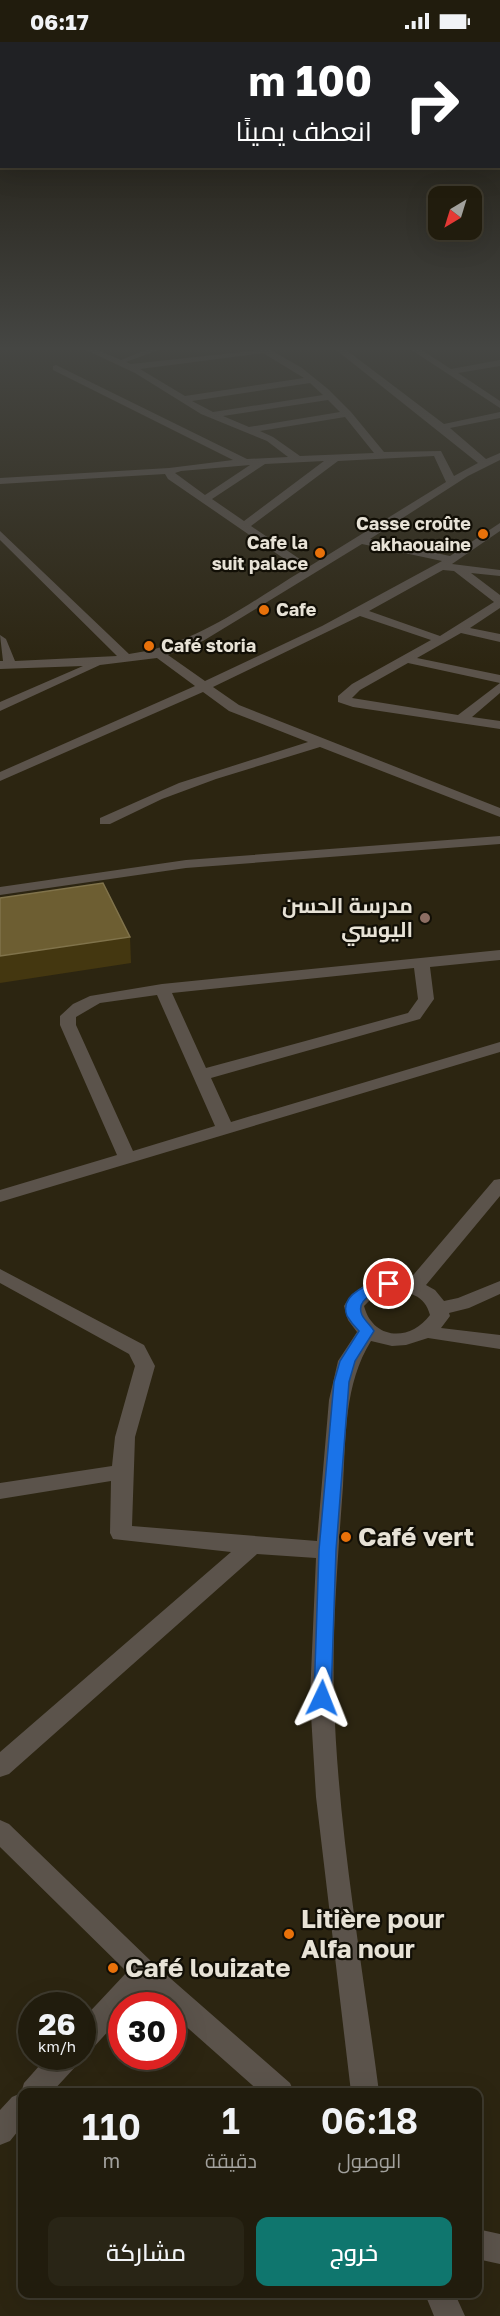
<!DOCTYPE html>
<html lang="ar">
<meta charset="utf-8">
<style>
body{margin:0;font-family:"Golos Text",Cairo,sans-serif;background:#292516;color:#f1f3f6;direction:rtl;height:100vh;display:flex;flex-direction:column;font-size:22px;white-space:nowrap}
*{box-sizing:border-box;margin:0}
p{font-size:20px;color:#a2a19d}
.icon{flex:none;width:33px;height:33px;fill:none;stroke:currentColor;stroke-width:2;stroke-linecap:round;stroke-linejoin:round}
.map{position:relative;flex:1;overflow:hidden;direction:ltr}
.side{position:absolute;left:18px;top:2046px;width:464px;height:210px;display:flex;flex-direction:column;background:#211c0d;border-radius:12px;box-shadow:0 6px 24px #0002,0 0 0 2px #3e3a2e;direction:rtl}
.side>*{flex:none}
.banner{position:absolute;left:0px;top:0px;width:501px;height:126px;box-shadow:0 6px 24px #0002,0 0 0 2px #3e3a2e;direction:rtl;background:#202124;color:#fff;overflow:hidden}
.needle{width:39px;rotate:218deg}
.fabs{position:absolute;left:428px;top:144px;display:grid;gap:12px}
.fabs a{display:grid;place-items:center;width:54px;height:54px;border-radius:12px;background:#211c0d;box-shadow:0 6px 24px #0002,0 0 0 2px #3e3a2e;font-size:30px}
.speed{position:absolute;left:18px;top:1950px;display:flex;gap:12px;font-size:30px;font-weight:700;text-align:center}
.speed>*{display:grid;place-content:center;width:78px;height:78px;border-radius:50%;background:#211c0d;box-shadow:0 6px 24px #0002,0 0 0 2px #3e3a2e;line-height:1}
.speed small{font-size:15px;font-weight:400}
.speed .limit{border:9px solid #d22;background:#fff;color:#111}
.pin{position:absolute;display:grid;place-items:center;width:51px;height:51px;color:#fff;margin:-26px;border:3px solid #fff;border-radius:50%;box-shadow:0 2px 6px #0007}
.me{position:absolute;width:66px;margin:-33px;rotate:2deg;stroke-linejoin:round;filter:drop-shadow(0 0 4px #0008)}
.turn{display:flex;align-items:center;gap:21px;height:126px;padding:0 30px;font-size:27px}
.turn .icon{width:78px;height:78px;stroke-width:2.5}
.turn b{display:block;font-size:42px;line-height:51px}
.eta{display:flex;justify-content:space-evenly;align-items:center;height:102px;text-align:center}
.eta b{font-size:36px;font-weight:600;line-height:42px}
.action{display:flex;gap:12px;margin-top:auto;padding:12px 30px}
.action a{flex:1;height:69px;border-radius:12px;background:#0f766e;color:#fff;font-size:24px;font-weight:600;line-height:69px;text-align:center}
.action a+a{background:#292516;color:#f1f3f6}
.status{display:flex;justify-content:space-between;align-items:center;height:42px;padding:0 30px;background:#211c0d;direction:ltr}
.status svg{height:16px;fill:currentColor}
.map>svg:first-child{display:block}
.lines{fill:none;stroke-linecap:round;stroke-linejoin:round}
.street{fill:#5b534b;fill-rule:evenodd}
.shaded-wall{fill:#443710}
.building{fill:#6d5e32;stroke:#80734b;stroke-width:1.5}
.route{fill:#1a73e8;stroke:#114b97;stroke-width:1.5}
.food-dot{fill:#e8710a;stroke:#120f06;stroke-width:2}
.education-dot{fill:#8d6e63;stroke:#120f06;stroke-width:2}
.labels{text-anchor:middle;stroke-width:4.5;stroke-linejoin:round;paint-order:stroke}
.far-poi-label{font-size:18px;font-weight:bold;fill:#e7e2d6;stroke:#120f06;text-anchor:end}
.poi-label{font-size:21px;font-weight:bold;fill:#e7e2d6;stroke:#120f06;text-anchor:end}
.near-poi-label{font-size:26px;font-weight:bold;fill:#e7e2d6;stroke:#120f06;text-anchor:start}
</style>
<div class="status"><b>06:17</b><svg viewBox="0 0 49 12"><path d="M0 12V9h3v3zM5 12V6h3v6zM10 12V3h3v9zM15 12V0h3v12zM26 1h20v11H26zM47 4h2v5h-2z"/></svg></div>
<div class="map">
<svg width="500" height="2274" viewBox="0 0 500 2274">
<rect width="100%" height="100%" fill="#2c2511"/>
<g class="lines">
<g class="street">
<path d="M84,307h11l26,11 27,-11h13l-35,13 5,2 138,-15 33,19 26,21 23,23 33,40 57,-1 13,25 24,-13 -143,-114h10l99,75 56,-12v6l-50,10 36,31 14,-6v7l-32,16 -98,63 80,17 50,-33v8l-48,33 48,6v6l-29,-3 29,22v13l-30,20 30,6v8l-39,-9 -44,25 83,17v8l-92,-20 -48,27 -8,8 106,17 42,-32v10l-28,24 28,4v8l-147,-22 -15,-5v-6l14,-12 79,-44 -71,-24 -147,71 26,18 261,103v9l-180,-70 -104,32 -54,20 -52,25h-10v-6l79,-35 129,-41 -79,-31 -26,-19 -203,89v-9l195,-86 -38,-28 -57,7 -100,46v-9l83,-36 -83,3v-8h3l-3,-26 6,4 9,22 102,-5 -117,-116v-9l129,123c65,-8 118,-50 173,-83l-134,-92 -3,-5 -165,10v-6l169,-10 64,-8 -180,-90v-4l3,-1 191,94 41,-2 -21,-16 -66,-27 -66,-41zM263,311l41,25 -119,18 -45,-27zM310,341l13,12 -110,17 -21,-11zM328,358l12,12 -91,15 -26,-11zM345,375l29,36 -74,3 -27,-19 -13,-6zM434,414l12,26 -136,84 -59,-40 87,-65zM324,419l-80,60 -32,-22 53,-35zM250,423l-45,30 -30,-22 6,-2zM362,502l80,17 -120,65 -117,55 -37,-26 35,-14zM443,528l11,1 40,31 -54,34 -71,-25z"/>
<polygon points="410,307 420,307 451,327 500,318 500,324 458,331 500,359 500,366"/>
<polygon points="500,794 500,802 186,826 0,853 0,845 186,818"/>
<path d="M500,908v10l-70,7 4,32 -14,20 -209,59 20,44 269,-80v10l-500,150v-12l117,-35 -57,-130v-9l13,-12 17,-8 72,-12zM414,926l4,31 -10,14 -202,55 -34,-75zM157,953l58,131 -82,25 -57,-126v-8l24,-14z"/>
<path d="M500,1137v17l-74,89 9,5 9,11 14,-3 42,-17v13l-31,14 -20,5 1,3 -9,12 59,7v14l-72,-11 -22,7 -14,1 -21,-5c-27,43 -25,96 -28,145 -5,70 -11,143 -9,213 4,132 28,263 45,393h-28l-35,-295 -6,-99 6,-140 -59,-4 -248,220 -9,3v-25l231,-200 -118,-13 -3,-6 1,-52 -111,18v-16l112,-17 3,-29 20,-71 -6,-12 -129,-71v-14l144,76 11,21 -20,71 -3,89 185,15 12,-141 9,-39 19,-29 -9,-12 -4,-14c14,-24 39,-31 65,-26l85,-100zM389,1248c19,1 36,5 41,25 -20,27 -57,25 -66,-9l11,-11z"/>
<polygon points="0,1778 9,1782 154,1922 290,2041 294,2050 260,2050 172,1972 172,1964 163,1964 146,1948 131,1964 122,1964 122,1974 92,2007 82,2010 82,1978 127,1930 0,1805"/>
<polygon points="48,2014 81,2014 77,2023 52,2050 22,2050 22,2084 10,2099 0,2103 0,2068 12,2055 21,2051 24,2041"/>
<polygon points="477,2187 500,2192 500,2222 477,2217"/>
<polygon points="425,2252 455,2252 465,2274 434,2274"/>
</g>
</g>
<polygon class="shaded-wall" points="130,895 131,921 0,941 0,914"/>
<polygon class="building" points="103,841 130,895 0,914 0,856"/>
<linearGradient id="sky" x2="0" y2="1"><stop stop-color="#181409"/><stop offset="0.49" stop-color="#454643"/><stop offset="1" stop-color="#454643" stop-opacity="0"/></linearGradient>
<rect width="500" height="625" fill="url(#sky)"/>
<path class="route" d="M389,1237l5,2 2,3 -2,3c-12,3 -40,10 -32,28 3,6 9,11 12,16l-19,30 -6,21 -13,168 -5,148 -2,5h-13l-2,-5 5,-148 15,-168 6,-21 19,-30c-4,-4 -9,-10 -12,-15 -9,-23 26,-34 42,-37z"/>
<g class="food-dot">
<circle cx="483" cy="492" r="6"/>
<circle cx="320" cy="511" r="6"/>
<circle cx="264" cy="568" r="6"/>
<circle cx="149" cy="604" r="6"/>
<circle cx="346" cy="1495" r="6"/>
<circle cx="289" cy="1892" r="6"/>
<circle cx="113" cy="1926" r="6"/>
</g>
<circle class="education-dot" cx="425" cy="876" r="6"/>
<g class="labels">
<g class="far-poi-label">
<text x="471" y="488">Casse croûte<tspan x="471" dy="21">akhaouaine</tspan></text>
<text x="308" y="507">Cafe la<tspan x="308" dy="21">suit palace</tspan></text>
<text x="276" y="574" text-anchor="start">Cafe</text>
<text x="161" y="610" text-anchor="start">Café storia</text>
</g>
<g class="poi-label">
<text x="413" y="871">مدرسة الحسن<tspan x="413" dy="24">اليوسي</tspan></text>
</g>
<g class="near-poi-label">
<text x="358" y="1504">Café vert</text>
<text x="301" y="1886">Litière pour<tspan x="301" dy="30">Alfa nour</tspan></text>
<text x="125" y="1935">Café louizate</text>
</g>
</g>
</svg>
<div class="fabs">
<a><svg class="needle" viewBox="-14 -14 28 28"><path d="M0-13l5 13h-10z" fill="#e53935"/><path d="M0 13l5-13h-10z" fill="#a2a19d"/></svg></a>
</div>
<div class="speed"><div>26<small>km/h</small></div><div class="limit">30</div></div>
<div class="pin" style="left:389px;top:1242px;background:#d93025"><svg class="icon" aria-label="arrive" viewBox="0 0 24 24"><path d="M6 21V4h12l-3 4 3 4H6"/></svg></div>
<svg class="me" style="left:322px;top:1656px" viewBox="-20 -20 40 40"><path d="M0-17L14 15 0 8-14 15z" fill="#1a73e8" stroke="#fff" stroke-width="4"/></svg>
<div class="banner">
<div class="turn"><svg class="icon" aria-label="right" viewBox="0 0 24 24"><path d="M7 20v-9h11M14 6l5 5-5 5"/></svg><div><b>100 m</b>انعطف يمينًا</div></div>
</div>
<section class="side">
<div class="eta">
<div><b>06:18</b><p>الوصول</p></div>
<div><b>1</b><p>دقيقة</p></div>
<div><b>110</b><p>m</p></div>
</div>
<div class="action"><a>خروج</a><a>مشاركة</a></div>
</section>
</div>
